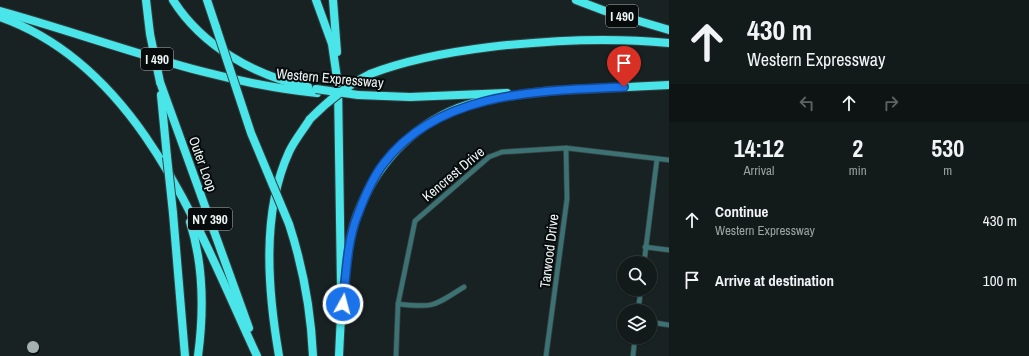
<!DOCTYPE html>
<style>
body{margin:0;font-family:"Archivo Narrow",sans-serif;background:#1b2323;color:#f1f3f6;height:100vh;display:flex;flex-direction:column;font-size:15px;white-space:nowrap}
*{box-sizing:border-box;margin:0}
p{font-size:13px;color:#9ca1a2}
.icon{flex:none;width:22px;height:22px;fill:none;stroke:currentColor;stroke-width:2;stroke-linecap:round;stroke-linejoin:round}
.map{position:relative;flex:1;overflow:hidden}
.panel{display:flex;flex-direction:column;background:#121a1a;width:360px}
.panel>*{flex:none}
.banner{background:#121a1a;color:#f1f3f6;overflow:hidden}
.fabs{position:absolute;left:617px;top:256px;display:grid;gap:8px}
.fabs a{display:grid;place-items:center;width:40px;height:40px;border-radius:50%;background:#121a1a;box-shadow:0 1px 3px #0004,0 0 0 1px #313839;font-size:20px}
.pin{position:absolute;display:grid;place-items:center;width:34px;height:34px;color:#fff;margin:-41px -17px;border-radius:50% 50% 50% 0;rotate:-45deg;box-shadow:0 0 4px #0007}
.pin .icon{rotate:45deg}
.me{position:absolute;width:44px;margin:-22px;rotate:7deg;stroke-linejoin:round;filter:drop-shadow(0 0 3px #0008)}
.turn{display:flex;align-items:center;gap:14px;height:84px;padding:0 12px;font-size:18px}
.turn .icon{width:52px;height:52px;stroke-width:2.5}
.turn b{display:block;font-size:28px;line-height:34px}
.lanes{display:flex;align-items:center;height:38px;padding:0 12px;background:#0003;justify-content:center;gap:20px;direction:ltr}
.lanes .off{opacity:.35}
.eta{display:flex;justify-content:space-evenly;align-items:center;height:68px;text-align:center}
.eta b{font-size:24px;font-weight:700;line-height:28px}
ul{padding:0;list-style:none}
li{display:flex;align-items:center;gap:12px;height:60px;padding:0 12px}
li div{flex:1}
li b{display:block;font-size:15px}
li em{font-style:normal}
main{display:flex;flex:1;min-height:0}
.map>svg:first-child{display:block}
.building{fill:#a4b1b1;filter:url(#shadow)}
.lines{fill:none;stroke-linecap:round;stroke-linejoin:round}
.street-casing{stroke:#364040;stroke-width:6}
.highway-casing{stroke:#364040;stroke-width:10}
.street{stroke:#3c7273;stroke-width:4.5}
.highway{stroke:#4ae5e9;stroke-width:8}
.highway-bridge-casing{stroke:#364040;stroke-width:10;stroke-linecap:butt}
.highway-bridge{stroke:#4ae5e9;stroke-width:8}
.route-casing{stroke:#114b97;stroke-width:10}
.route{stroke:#1a73e8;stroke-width:7}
.labels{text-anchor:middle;stroke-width:4;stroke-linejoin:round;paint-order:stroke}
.shield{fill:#070b0b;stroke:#a9afaf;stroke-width:1}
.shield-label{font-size:13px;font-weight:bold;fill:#eef5f5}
.street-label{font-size:14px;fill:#eef5f5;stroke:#070b0b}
</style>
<main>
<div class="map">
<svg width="669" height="356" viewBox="0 0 669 356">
<defs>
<filter id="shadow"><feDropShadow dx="1" dy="2" stdDeviation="0" flood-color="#0009"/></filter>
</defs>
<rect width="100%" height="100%" fill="#182223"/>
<circle class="building" cx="33" cy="347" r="6"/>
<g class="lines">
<defs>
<g id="street">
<polyline points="645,247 669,250"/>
<polyline points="644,263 657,159"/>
<path d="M398,304c38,4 35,2 66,-17"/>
<polyline points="638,311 641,289"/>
<polyline points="650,322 669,325"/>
<polyline points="396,356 398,304 415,221 489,157 502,152 566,148 669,160"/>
<polyline points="546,356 567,199 566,148"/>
<polyline points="633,356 635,337"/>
</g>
<g id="highway">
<polyline points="146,0 150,34"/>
<path d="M173,0c29,46 82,76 135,87"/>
<polyline points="207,0 216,27"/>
<polyline points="316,0 332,44 338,85 341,286"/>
<polyline points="333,0 337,52"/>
<polyline points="576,0 605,11 669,30"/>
<path d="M0,11c105,29 207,71 317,82"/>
<path d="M0,17c142,50 199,215 257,339"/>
<path d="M370,74c39,-15 79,-22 120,-27 60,-7 119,-10 179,-4"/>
<polyline points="160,82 249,328"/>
<polyline points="545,91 669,85"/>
<polyline points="161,95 167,157"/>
<polyline points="358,95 410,97 507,93"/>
<polyline points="173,213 185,356"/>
<path d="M190,222c14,44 14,89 8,134"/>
<path d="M289,224c14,43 22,87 24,132"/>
<path d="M279,356c-11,-64 -18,-143 10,-204 5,-11 14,-22 21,-33"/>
<path d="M339,356c2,-41 4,-103 18,-141 18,-48 53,-88 101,-107 28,-11 62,-13 92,-17"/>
</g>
</defs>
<use href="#street" class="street-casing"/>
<use href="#highway" class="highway-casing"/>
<use href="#street" class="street"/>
<use href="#highway" class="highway"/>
<defs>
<g id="highway-bridge">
<polyline points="216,27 251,133 289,224"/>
<polyline points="150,34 160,82"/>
<polyline points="316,89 358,95"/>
<path d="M310,119c19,-19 36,-33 60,-45"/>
<polyline points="167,157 173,213"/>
</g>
</defs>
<use href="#highway-bridge" class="highway-bridge-casing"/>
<use href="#highway-bridge" class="highway-bridge"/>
</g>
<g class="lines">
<defs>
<path id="route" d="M343,304c3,-28 4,-64 15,-90 6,-16 15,-37 26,-51 56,-73 157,-72 240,-76"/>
</defs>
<use href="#route" class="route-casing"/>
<use href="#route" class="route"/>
</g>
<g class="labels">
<g class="shield">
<rect x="606" y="5" width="32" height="22" rx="3"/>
<rect x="141" y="48" width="32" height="22" rx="3"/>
<rect x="188" y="208" width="44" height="22" rx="3"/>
</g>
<g class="shield-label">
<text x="622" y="21">I 490</text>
<text x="157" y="64">I 490</text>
<text x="210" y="224">NY 390</text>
</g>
<g class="street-label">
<text transform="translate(330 78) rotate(5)" y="5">Western Expressway</text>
<text transform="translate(203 164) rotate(70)" y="5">Outer Loop</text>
<text transform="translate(453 174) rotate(-40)" y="5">Kencrest Drive</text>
<text transform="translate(549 251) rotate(-83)" y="5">Tarwood Drive</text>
</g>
</g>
</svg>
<div class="fabs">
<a><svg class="icon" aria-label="search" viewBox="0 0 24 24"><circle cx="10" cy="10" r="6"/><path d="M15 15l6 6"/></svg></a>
<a><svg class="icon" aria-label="layers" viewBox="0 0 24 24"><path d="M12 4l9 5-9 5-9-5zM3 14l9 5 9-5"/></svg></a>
</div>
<div class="pin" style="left:624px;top:87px;background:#d93025"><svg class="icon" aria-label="arrive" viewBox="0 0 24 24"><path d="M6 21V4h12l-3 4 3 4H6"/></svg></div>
<svg class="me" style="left:343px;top:304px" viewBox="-20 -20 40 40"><circle r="17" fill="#1a73e8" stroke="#fff" stroke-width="3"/><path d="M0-11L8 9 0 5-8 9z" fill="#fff"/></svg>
</div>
<section class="panel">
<div class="banner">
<div class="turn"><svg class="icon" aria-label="ahead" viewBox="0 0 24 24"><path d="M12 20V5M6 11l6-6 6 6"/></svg><div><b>430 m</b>Western Expressway</div></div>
<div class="lanes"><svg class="icon off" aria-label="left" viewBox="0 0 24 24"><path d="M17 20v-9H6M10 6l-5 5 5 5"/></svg><svg class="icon" aria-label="ahead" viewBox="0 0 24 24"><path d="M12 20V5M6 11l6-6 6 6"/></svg><svg class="icon off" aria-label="right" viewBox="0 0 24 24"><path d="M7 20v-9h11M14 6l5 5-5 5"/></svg></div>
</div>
<div class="eta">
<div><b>14:12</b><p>Arrival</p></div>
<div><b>2</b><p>min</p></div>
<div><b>530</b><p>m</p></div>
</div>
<ul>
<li><svg class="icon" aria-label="ahead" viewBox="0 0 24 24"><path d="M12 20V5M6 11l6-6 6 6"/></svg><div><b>Continue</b><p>Western Expressway</p></div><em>430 m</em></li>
<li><svg class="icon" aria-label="arrive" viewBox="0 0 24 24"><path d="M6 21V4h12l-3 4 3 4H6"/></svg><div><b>Arrive at destination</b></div><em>100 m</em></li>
</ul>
</section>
</main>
